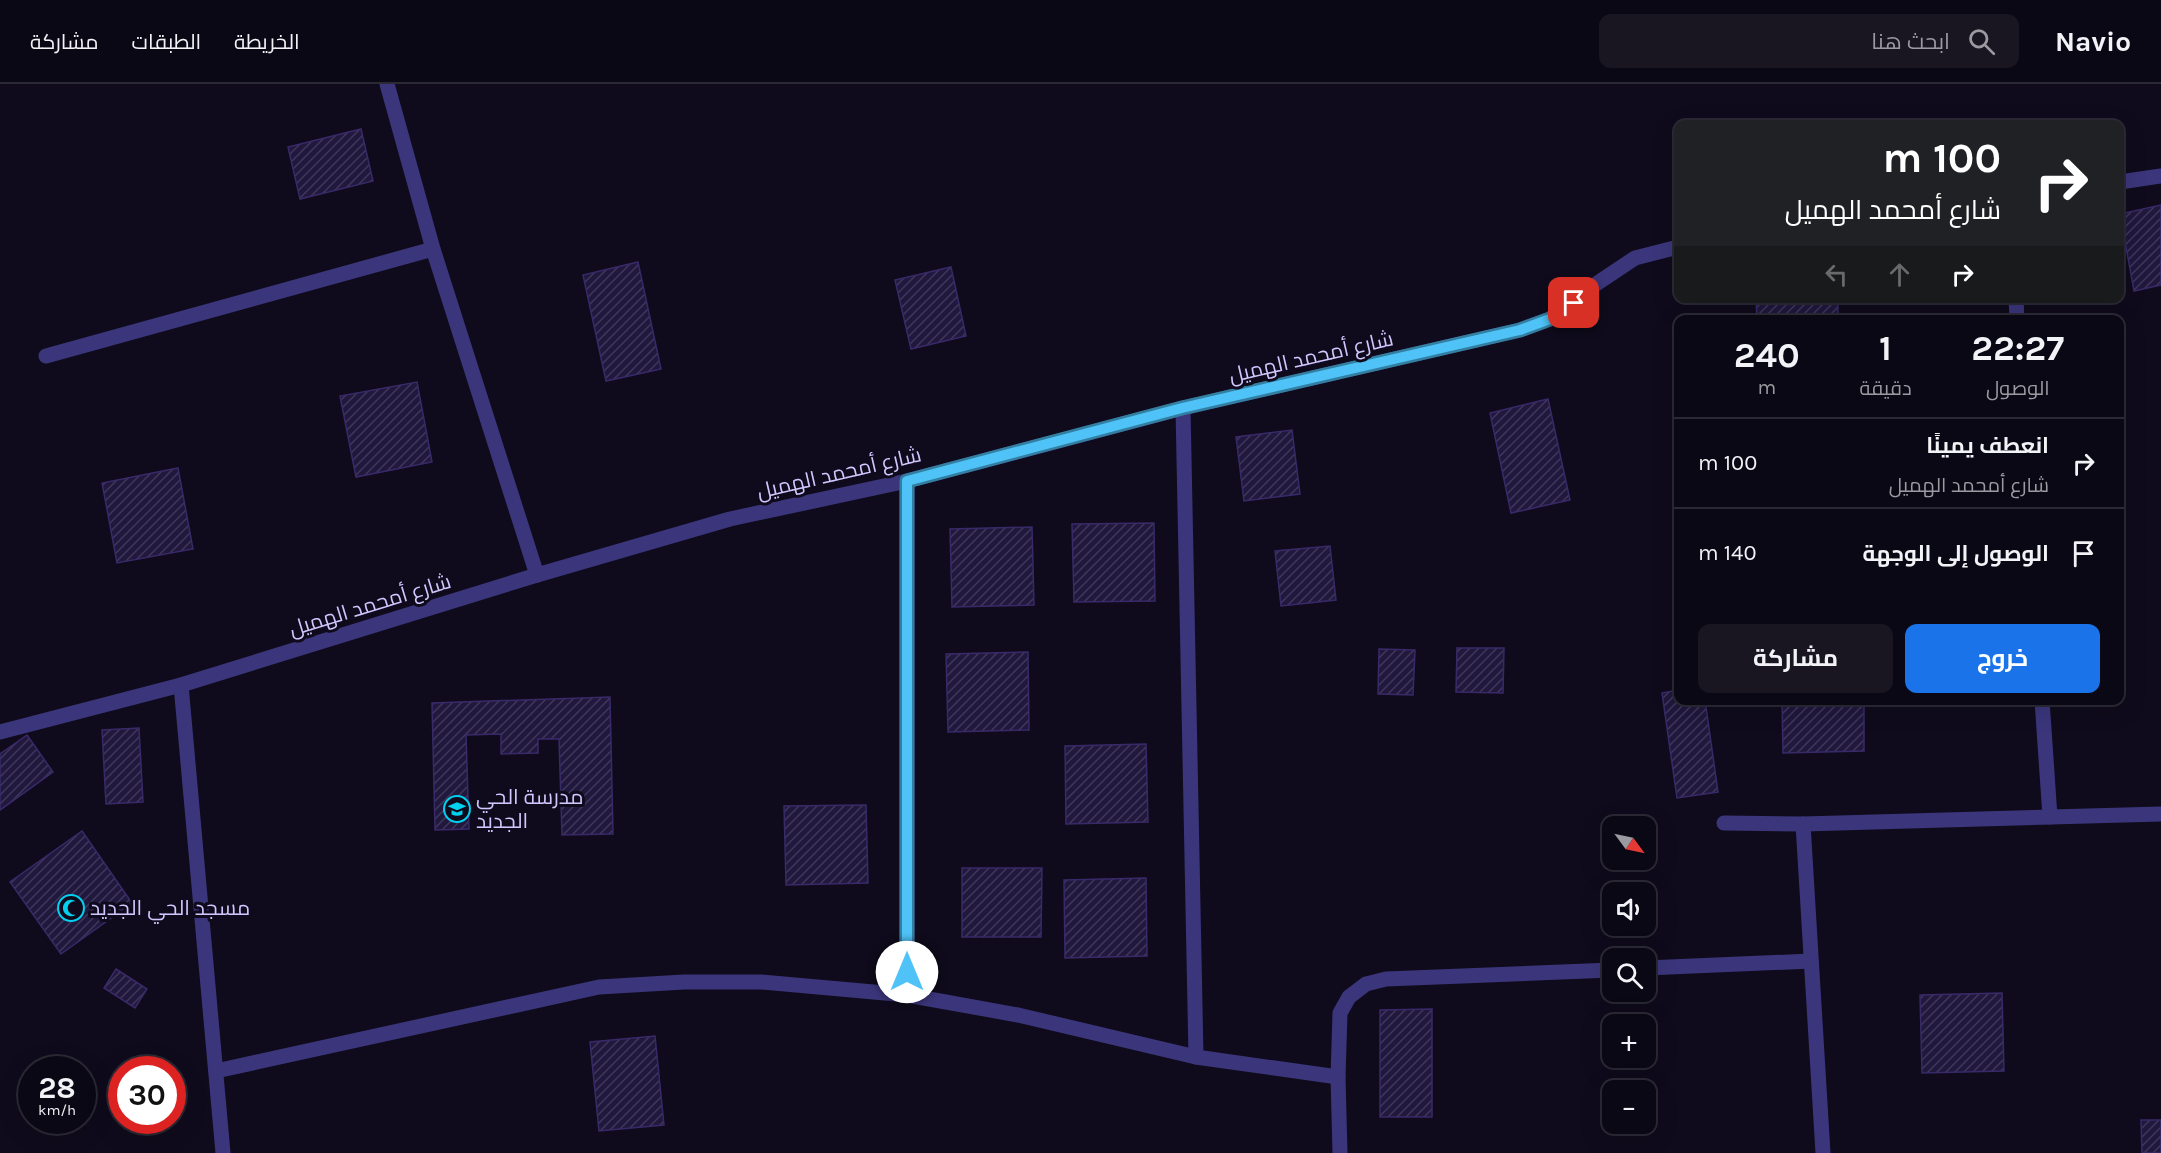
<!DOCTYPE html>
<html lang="ar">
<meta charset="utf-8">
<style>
body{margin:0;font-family:Karla,Cairo,sans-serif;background:#191622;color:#f1f3f6;direction:rtl;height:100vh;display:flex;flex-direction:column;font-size:22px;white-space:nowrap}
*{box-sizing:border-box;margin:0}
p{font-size:20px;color:#9a9aa0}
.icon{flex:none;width:33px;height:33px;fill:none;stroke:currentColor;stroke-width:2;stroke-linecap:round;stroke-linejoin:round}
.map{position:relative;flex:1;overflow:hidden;direction:ltr}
.sheet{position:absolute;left:1674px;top:231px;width:450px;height:390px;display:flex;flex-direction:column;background:#0b0815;border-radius:12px;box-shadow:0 6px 24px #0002,0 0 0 2px #2b2934;direction:rtl}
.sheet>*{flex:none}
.top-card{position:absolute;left:1674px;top:36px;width:450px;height:183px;border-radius:12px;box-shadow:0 6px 24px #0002,0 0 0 2px #2b2934;direction:rtl;background:#202124;color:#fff;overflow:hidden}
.needle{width:39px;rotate:123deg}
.buttons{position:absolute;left:1602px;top:732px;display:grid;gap:12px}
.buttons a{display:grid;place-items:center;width:54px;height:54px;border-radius:12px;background:#0b0815;box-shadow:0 6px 24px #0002,0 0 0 2px #2b2934;font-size:30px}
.speed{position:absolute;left:18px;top:972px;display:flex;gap:12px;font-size:30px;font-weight:700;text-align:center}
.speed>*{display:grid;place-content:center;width:78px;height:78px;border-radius:50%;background:#0b0815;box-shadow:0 6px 24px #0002,0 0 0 2px #2b2934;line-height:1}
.speed small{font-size:15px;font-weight:400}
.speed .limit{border:9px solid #d22;background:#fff;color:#111}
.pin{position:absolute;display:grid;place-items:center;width:51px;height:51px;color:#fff;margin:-26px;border-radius:12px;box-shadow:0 3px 9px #0006}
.me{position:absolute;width:66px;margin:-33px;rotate:0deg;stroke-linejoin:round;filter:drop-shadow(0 0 4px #0008)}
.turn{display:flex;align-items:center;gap:21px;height:126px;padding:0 24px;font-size:27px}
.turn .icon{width:78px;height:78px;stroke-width:2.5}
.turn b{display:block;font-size:42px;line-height:51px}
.lanes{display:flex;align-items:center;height:57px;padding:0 24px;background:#0003;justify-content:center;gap:30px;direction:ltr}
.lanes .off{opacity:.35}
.eta{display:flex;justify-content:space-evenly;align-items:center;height:102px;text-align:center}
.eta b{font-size:36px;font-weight:700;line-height:42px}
.action{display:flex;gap:12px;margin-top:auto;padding:12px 24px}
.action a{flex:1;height:69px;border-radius:12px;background:#1a73e8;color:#fff;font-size:24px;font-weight:700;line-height:69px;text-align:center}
.action a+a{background:#191622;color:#f1f3f6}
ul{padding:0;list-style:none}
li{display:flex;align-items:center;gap:18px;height:90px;padding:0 24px;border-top:2px solid #2b2934}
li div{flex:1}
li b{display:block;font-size:22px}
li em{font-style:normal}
header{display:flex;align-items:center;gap:36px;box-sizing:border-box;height:84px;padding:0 30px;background:#0b0815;border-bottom:2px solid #2b2934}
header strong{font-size:28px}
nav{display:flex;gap:33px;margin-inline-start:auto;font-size:21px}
.search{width:420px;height:54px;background:#191622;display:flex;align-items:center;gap:15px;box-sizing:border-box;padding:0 21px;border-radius:12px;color:#9a9aa0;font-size:22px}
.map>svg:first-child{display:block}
.building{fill:url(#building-hatch);stroke:#382a69;stroke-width:1.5}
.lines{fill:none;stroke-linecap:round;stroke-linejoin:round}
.minor{stroke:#3b367b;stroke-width:15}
.route-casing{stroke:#337fa1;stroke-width:15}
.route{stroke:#4fc3f7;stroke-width:10}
.labels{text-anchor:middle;stroke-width:6;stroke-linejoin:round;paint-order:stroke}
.street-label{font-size:21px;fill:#cfc7fe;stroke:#0f0b1c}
.poi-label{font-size:21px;fill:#cfc7fe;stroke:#0f0b1c;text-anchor:start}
</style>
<header>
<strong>Navio</strong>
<div class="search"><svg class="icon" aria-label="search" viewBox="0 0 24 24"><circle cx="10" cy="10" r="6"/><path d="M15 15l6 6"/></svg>ابحث هنا</div>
<nav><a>الخريطة</a><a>الطبقات</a><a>مشاركة</a></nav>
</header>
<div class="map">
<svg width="2161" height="1069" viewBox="0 0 2161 1069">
<defs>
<pattern id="building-hatch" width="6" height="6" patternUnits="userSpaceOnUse" patternTransform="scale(1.5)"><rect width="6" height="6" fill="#20183d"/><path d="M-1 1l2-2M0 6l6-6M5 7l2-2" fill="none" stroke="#3f385a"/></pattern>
</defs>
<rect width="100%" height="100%" fill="#0f0b1c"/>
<g class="building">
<polygon points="361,45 373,97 300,115 288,63"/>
<polygon points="2161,121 2161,201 2134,207 2120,130"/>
<polygon points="638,178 661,285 606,297 583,191"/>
<polygon points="951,183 966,252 911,265 895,196"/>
<polygon points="1756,214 1838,214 1838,236 1757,236"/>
<polygon points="417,298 432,378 356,393 340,312"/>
<polygon points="1548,315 1570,416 1511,429 1490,329"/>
<polygon points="1292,346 1300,410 1244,417 1236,353"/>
<polygon points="178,384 193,465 117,479 102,399"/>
<polygon points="1154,439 1155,517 1074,518 1072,440"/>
<polygon points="1032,443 1034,521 952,523 950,445"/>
<polygon points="1330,462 1336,516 1281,522 1275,467"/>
<polygon points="1457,564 1504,564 1503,609 1456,608"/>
<polygon points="1379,565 1415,566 1413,611 1378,610"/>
<polygon points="1028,568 1029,646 948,648 946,570"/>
<polygon points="1678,606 1678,616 1705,616 1718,708 1677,714 1662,609"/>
<polygon points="610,613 613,750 562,751 559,655 538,655 538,669 501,670 501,650 466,651 469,745 435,746 432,619"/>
<polygon points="1782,616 1864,616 1864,667 1783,669"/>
<polygon points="139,644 143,718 106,720 102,646"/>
<polygon points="27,651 53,688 0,726 0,670"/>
<polygon points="1146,660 1148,738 1066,740 1065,662"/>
<polygon points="866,721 868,799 786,801 784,722"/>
<polygon points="82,747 132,819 61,870 10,798"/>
<polygon points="962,784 1042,784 1041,853 962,853"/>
<polygon points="1146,794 1147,872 1065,874 1064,796"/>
<polygon points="116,885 147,905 135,924 104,904"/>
<polygon points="2002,909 2004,987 1922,989 1920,911"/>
<polygon points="1432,925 1432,1033 1380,1033 1380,926"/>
<polygon points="655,952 664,1041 599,1047 590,958"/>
<polygon points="2141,1036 2161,1036 2161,1069 2142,1069"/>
</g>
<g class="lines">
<g class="minor">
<polyline points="387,0 433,165 537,491"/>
<polyline points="2120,98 2161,92"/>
<polyline points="2016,214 2017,236"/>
<polyline points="46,272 433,165"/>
<polyline points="1183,324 1196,973"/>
<polyline points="181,601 223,1069"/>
<polyline points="2042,616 2050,733"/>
<polyline points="0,648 181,601 537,491 730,435 907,397 1183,324 1520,246 1550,235 1599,198 1635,174 1678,163"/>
<polyline points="1724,739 1803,740 2161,730"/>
<polyline points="1803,740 1823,1069"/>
<polyline points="1646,884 1811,877"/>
<polyline points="907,911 907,397"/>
<polyline points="216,987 599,903 684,898 761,898 907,911 1018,931 1196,973 1338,993"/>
<polyline points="1340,1069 1338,993 1340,929 1349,913 1366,900 1386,895 1612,886"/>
</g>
</g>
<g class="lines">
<defs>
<polyline id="route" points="907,888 907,397 1182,324 1520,246 1550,235 1574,219"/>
</defs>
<use href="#route" class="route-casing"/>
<use href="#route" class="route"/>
</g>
<defs>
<symbol id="school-ring" viewBox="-11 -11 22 22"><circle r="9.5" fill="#0f0b1c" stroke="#02d0ef" stroke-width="1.5"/><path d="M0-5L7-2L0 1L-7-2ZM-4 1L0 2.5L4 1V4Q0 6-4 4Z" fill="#02d0ef"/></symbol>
<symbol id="mosque-ring" viewBox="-11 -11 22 22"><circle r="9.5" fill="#0f0b1c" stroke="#02d0ef" stroke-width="1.5"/><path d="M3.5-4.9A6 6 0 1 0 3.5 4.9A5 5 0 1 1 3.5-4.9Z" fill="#02d0ef"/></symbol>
</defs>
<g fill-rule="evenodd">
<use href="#school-ring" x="442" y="710" width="30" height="30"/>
<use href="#mosque-ring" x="56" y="809" width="30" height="30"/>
</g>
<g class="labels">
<g class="street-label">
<text transform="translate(1311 273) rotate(-13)" y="7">شارع أمحمد الهميل</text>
<text transform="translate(839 389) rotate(-13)" y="7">شارع أمحمد الهميل</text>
<text transform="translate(370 521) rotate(-17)" y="7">شارع أمحمد الهميل</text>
</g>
<g class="poi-label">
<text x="476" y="720">مدرسة الحي<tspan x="476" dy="24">الجديد</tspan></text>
<text x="90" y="831">مسجد الحي الجديد</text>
</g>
</g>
</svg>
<div class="buttons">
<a><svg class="needle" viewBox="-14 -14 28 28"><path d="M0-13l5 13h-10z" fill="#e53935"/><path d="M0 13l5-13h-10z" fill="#9a9aa0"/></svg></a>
<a><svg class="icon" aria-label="sound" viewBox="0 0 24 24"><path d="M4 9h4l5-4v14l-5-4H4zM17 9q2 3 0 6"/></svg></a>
<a><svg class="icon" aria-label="search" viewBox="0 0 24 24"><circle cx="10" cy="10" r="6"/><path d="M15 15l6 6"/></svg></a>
<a>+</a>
<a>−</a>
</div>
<div class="speed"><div>28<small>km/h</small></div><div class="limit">30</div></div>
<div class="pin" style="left:1574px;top:219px;background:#d93025"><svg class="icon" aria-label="arrive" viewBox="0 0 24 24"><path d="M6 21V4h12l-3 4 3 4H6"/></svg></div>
<svg class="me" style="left:907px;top:888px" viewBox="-20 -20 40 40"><circle r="19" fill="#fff"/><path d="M0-13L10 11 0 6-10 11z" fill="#4fc3f7"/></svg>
<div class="top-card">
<div class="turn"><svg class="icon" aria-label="right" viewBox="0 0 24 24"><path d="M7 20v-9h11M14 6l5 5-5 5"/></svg><div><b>100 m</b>شارع أمحمد الهميل</div></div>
<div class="lanes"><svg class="icon off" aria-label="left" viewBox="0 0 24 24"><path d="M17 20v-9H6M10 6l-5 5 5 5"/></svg><svg class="icon off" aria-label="ahead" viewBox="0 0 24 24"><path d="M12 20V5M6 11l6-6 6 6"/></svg><svg class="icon" aria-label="right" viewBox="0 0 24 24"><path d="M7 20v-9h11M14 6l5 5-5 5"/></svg></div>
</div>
<section class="sheet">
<div class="eta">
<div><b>22:27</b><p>الوصول</p></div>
<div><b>1</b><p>دقيقة</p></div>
<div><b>240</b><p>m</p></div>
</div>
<ul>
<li><svg class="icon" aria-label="right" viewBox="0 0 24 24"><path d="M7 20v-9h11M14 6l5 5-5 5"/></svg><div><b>انعطف يمينًا</b><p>شارع أمحمد الهميل</p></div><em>100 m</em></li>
<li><svg class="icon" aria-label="arrive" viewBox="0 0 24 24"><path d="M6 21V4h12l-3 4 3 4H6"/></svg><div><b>الوصول إلى الوجهة</b></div><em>140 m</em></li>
</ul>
<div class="action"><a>خروج</a><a>مشاركة</a></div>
</section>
</div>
